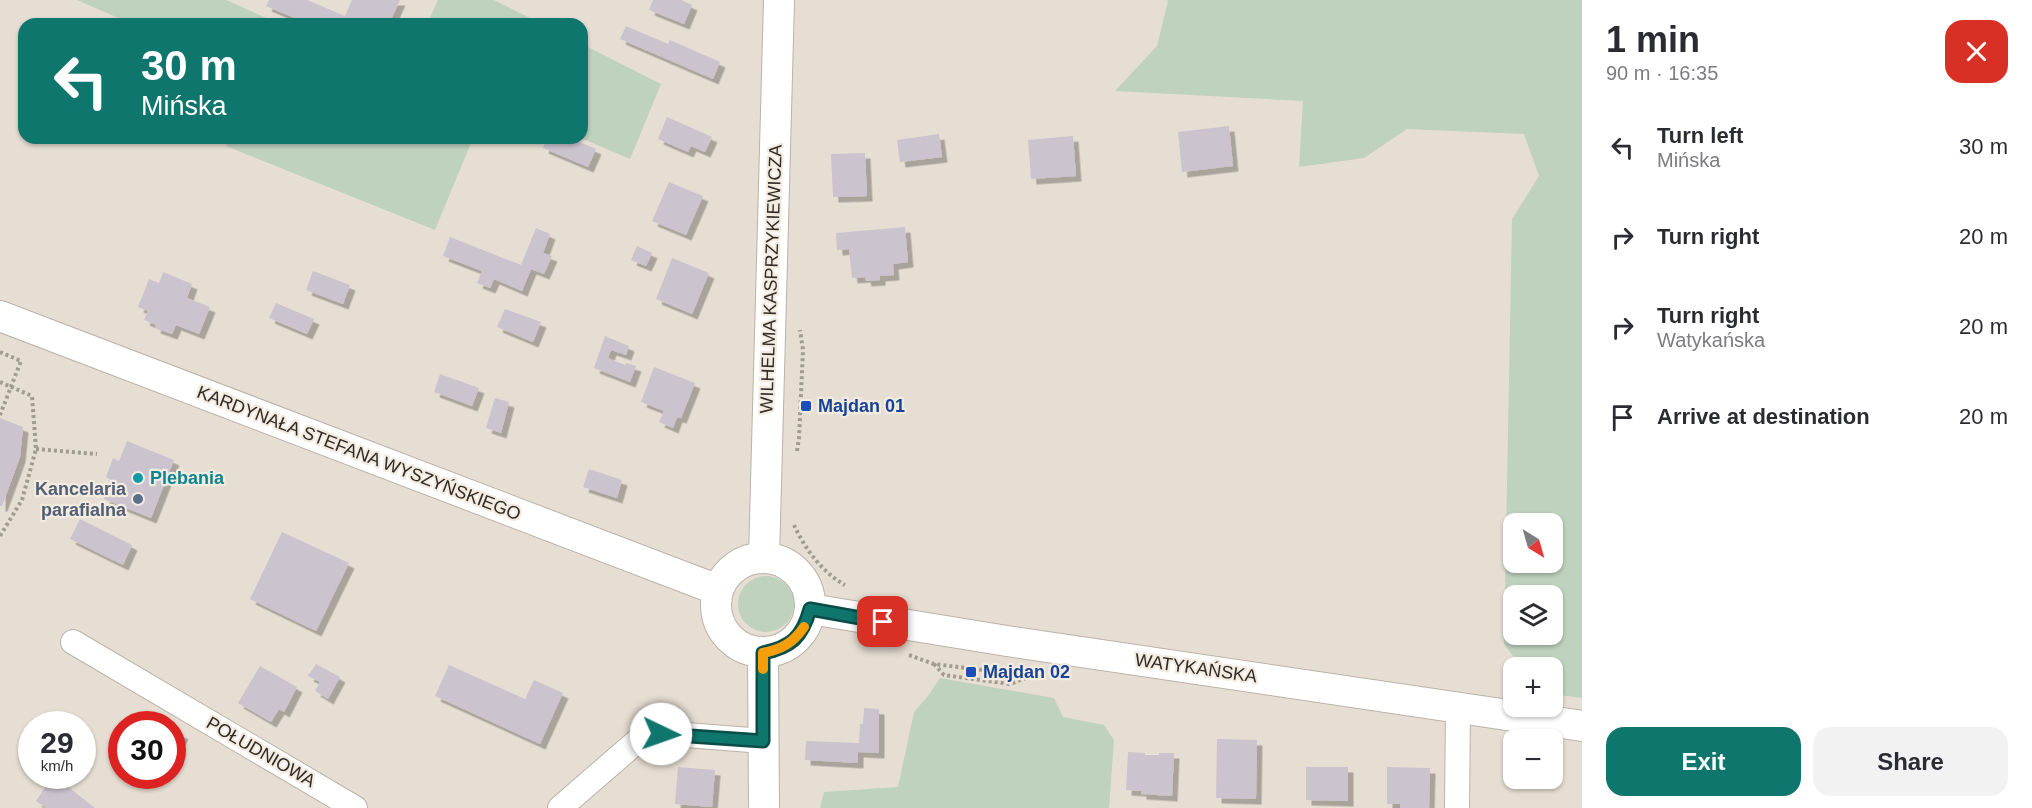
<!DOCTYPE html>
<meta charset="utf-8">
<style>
body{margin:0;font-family:Arial,sans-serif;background:#f2f2f3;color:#2b2b33;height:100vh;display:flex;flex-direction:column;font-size:22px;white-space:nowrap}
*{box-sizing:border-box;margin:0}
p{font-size:20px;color:#7c7c81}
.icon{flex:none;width:33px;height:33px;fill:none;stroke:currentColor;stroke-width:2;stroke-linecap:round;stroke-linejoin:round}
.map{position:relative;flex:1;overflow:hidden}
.sheet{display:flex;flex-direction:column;background:#fff;width:450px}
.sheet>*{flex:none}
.top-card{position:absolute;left:18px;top:18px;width:570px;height:126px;border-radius:18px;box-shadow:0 2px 4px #0004;background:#0f766e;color:#fff;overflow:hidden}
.needle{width:39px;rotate:143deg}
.tools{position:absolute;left:1503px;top:513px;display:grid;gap:12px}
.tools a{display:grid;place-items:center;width:60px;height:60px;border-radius:12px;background:#fff;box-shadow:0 2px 4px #0004;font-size:30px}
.speed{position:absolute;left:18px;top:711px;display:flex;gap:12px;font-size:30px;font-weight:700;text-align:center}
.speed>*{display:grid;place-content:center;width:78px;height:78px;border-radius:50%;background:#fff;box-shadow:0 2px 4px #0004;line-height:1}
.speed small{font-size:15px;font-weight:400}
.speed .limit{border:9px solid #d22;background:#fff;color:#111}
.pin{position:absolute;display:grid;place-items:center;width:51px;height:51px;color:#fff;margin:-26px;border-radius:12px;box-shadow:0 3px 9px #0006}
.me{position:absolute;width:66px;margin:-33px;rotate:93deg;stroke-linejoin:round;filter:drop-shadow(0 0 4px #0008)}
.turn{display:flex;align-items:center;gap:21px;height:126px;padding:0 24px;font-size:27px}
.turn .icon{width:78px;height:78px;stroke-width:2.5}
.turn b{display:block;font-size:42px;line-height:51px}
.round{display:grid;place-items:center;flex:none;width:63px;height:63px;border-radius:18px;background:#f2f2f3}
.head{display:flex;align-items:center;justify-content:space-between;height:102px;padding:0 24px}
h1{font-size:36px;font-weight:700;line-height:45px}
.action{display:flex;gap:12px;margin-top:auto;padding:12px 24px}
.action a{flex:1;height:69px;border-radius:18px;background:#0f766e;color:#fff;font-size:24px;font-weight:700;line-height:69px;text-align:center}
.action a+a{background:#f2f2f3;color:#2b2b33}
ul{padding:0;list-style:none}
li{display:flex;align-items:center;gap:18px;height:90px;padding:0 24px}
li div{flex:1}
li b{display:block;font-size:22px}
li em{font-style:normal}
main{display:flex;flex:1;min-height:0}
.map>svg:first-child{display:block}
.green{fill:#bfd2be;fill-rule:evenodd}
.building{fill:#cbc3ce;filter:url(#shadow)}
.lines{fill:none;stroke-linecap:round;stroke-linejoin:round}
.minor-casing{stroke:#bbb2a8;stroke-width:26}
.tertiary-casing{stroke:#bbb2a8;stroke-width:32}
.path{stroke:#a19b92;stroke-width:4;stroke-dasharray:3 3;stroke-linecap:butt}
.minor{stroke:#fff;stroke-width:24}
.tertiary{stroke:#fff;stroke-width:30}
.route-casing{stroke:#0a4d48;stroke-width:15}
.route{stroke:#0f766e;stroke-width:10}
.slow{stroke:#f59e0b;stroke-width:10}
.transit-dot{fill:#1a4fb4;stroke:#f4ebe0;stroke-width:2}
.culture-dot{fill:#0f9aa8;stroke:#f4ebe0;stroke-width:2}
.service-dot{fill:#5c6f8a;stroke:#f4ebe0;stroke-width:2}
.labels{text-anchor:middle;stroke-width:4.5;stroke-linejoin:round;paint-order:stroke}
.street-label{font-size:18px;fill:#2e2b26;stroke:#f4ebe0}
.transit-label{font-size:18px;font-weight:bold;fill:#164399;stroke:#f4ebe0;text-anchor:start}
.culture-label{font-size:18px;font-weight:bold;fill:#0d838f;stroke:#f4ebe0;text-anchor:start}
.service-label{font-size:18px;font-weight:bold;fill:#4e5e75;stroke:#f4ebe0;text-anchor:end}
</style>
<main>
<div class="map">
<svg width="1582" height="808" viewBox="0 0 1582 808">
<defs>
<filter id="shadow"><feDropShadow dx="5.5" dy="5.5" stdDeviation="0" flood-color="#0004"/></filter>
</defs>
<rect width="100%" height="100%" fill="#e7ded3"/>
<g class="green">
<polygon points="77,0 226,0 280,24 132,24"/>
<polygon points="438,0 494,0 542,24 427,24"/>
<path d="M1166,0h416v698l-29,-4 -1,-26 -31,-1 -17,-23 8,-425 27,-43 -15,-42 -117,-5 -43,29 -65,9 4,-66 -188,-10 42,-45 11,-45zM1514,524h38v38h-38zM1514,596h38v38h-38z"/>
<polygon points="582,44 661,84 630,159 581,138"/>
<polygon points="229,138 473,138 435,230 226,146"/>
<circle cx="766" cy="604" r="28"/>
<polygon points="940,678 1054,698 1063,717 1104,725 1114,740 1109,808 820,808 824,792 898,787 914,712 928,696"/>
</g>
<g class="building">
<polygon points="269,0 307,0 345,16 352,0 400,0 389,24 309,24 266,6"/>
<polygon points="653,0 681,0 692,5 684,24 649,10"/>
<polygon points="626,26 668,44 670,40 720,62 713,79 620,39"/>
<polygon points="667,117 712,137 705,152 691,146 688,152 658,139"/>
<polygon points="1229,126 1233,166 1182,172 1178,132"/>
<polygon points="939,134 942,157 900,162 897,140"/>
<polygon points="1073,136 1076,176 1031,179 1028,140"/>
<polygon points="547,138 570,138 596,149 588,167 543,148"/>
<polygon points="865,153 867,196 833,197 831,154"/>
<polygon points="669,182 703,196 686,235 652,221"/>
<polygon points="905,227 908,262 893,264 894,275 880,276 880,280 866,281 865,277 852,278 849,249 837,250 836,233"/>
<polygon points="536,228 550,234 543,253 552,256 544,274 531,269 522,291 494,279 490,288 477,283 482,271 443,256 450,237 521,265"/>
<polygon points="637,246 652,253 646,266 631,260"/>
<polygon points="672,258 709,273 692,314 656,299"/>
<polygon points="313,271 350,285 343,304 306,290"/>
<polygon points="163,272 192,284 187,298 210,307 199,334 176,325 172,334 155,328 156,325 144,320 148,311 138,307 149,279 159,283"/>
<polygon points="276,303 314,319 307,334 269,318"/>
<polygon points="505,309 541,322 533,342 497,327"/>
<polygon points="605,336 629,346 626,355 611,350 608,358 625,365 626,363 636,366 630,382 594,368"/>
<polygon points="654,367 695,383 681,418 677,417 673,428 659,422 664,411 641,402"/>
<polygon points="440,374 479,388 472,406 434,392"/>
<polygon points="495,398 509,402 501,433 486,428"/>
<polygon points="0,418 23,427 20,457 2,506 0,506"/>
<polygon points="127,441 174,460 151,518 104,499 111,480 106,477 113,458 119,461"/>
<polygon points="589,469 622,480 617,498 583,487"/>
<polygon points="80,519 132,545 123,565 70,539"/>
<polygon points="282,532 349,563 316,631 250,599"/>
<polygon points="316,664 340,677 328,699 315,691 320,682 308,676"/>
<polygon points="449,665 525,699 534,680 563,693 540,744 435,696"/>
<polygon points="260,666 297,687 284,712 279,709 271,722 238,703"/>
<polygon points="864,708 879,709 879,753 858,752 858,763 805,760 806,741 859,743 860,724 863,724"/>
<polygon points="172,729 183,734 176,747 180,750 172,763"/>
<polygon points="1217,739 1257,740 1256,799 1216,798"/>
<polygon points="1128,752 1145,753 1145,755 1159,755 1159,753 1174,753 1172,796 1141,794 1141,791 1126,790"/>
<polygon points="678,767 715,770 712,807 675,804"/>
<polygon points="1306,767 1348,767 1348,801 1306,800"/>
<polygon points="1387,767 1430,768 1429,808 1400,808 1400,804 1387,804"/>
<polygon points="50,780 65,790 67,786 95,808 46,808 36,801"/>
</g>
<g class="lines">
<defs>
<g id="minor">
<polyline points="73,642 355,808"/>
<polyline points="560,808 635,743 661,733 763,741"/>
<polyline points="1457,808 1458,708"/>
</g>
<g id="tertiary">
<polyline points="0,316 718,590"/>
<polyline points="764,558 779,0"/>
<circle cx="763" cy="605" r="47"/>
<polyline points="810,609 1007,641 1582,726"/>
<polyline points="763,653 764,808"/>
</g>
</defs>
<use href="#minor" class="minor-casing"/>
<use href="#tertiary" class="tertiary-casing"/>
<g class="path">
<polyline points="0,352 21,361 0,415"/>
<polyline points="0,382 32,396 36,449 22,500 0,536"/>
<polyline points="36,449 97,454"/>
<polyline points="797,451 799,438 803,350 800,330"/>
<path d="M794,525c11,24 28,47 51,60"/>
<polyline points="909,655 934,664 1032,676"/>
<polyline points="934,664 944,675 1010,684 1031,676"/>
</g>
<use href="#minor" class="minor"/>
<use href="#tertiary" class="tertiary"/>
</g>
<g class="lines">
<defs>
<path id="route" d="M661,734l102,7v-88c28,-6 39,-15 47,-44l73,13"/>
</defs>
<use href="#route" class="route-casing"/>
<use href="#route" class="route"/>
<path class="slow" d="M763,669v-16c19,-4 30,-10 41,-26"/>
</g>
<g class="transit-dot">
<rect x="800" y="400" width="12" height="12" rx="3"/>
<rect x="965" y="666" width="12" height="12" rx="3"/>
</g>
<circle class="culture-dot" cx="138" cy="478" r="6"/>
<circle class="service-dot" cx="138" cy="499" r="6"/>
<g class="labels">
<g class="street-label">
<text transform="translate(771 279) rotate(-88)" y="6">WILHELMA KASPRZYKIEWICZA</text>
<text transform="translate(359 453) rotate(21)" y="6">KARDYNAŁA STEFANA WYSZYŃSKIEGO</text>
<text transform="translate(1196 668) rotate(8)" y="6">WATYKAŃSKA</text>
<text transform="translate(261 752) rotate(30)" y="6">POŁUDNIOWA</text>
</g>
<g class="transit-label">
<text x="818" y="412">Majdan 01</text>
<text x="983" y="678">Majdan 02</text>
</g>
<g class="culture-label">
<text x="150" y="484">Plebania</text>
</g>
<g class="service-label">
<text x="126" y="495">Kancelaria<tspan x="126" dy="21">parafialna</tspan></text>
</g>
</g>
</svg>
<div class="tools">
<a><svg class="needle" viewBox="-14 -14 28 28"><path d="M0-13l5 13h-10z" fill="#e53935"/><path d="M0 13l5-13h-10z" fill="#7c7c81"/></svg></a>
<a><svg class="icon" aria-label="layers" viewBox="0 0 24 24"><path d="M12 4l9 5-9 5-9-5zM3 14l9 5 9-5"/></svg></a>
<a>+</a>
<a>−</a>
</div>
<div class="speed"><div>29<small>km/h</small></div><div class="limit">30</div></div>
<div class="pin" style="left:883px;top:622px;background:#d93025"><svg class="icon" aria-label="arrive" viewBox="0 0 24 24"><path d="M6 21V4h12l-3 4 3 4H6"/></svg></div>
<svg class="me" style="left:661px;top:734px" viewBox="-20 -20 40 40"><circle r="19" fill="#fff"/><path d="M0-13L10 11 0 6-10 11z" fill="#0f766e"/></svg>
<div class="top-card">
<div class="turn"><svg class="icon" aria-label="left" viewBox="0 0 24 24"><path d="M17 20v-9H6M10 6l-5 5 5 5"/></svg><div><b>30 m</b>Mińska</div></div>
</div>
</div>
<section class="sheet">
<div class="head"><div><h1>1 min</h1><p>90 m · 16:35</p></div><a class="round" style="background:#d93025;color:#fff"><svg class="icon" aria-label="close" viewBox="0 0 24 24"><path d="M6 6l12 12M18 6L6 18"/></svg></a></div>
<ul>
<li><svg class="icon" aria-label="left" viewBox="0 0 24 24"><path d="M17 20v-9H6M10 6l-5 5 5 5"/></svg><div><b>Turn left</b><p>Mińska</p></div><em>30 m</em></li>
<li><svg class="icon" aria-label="right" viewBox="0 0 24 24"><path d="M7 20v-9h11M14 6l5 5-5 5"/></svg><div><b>Turn right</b></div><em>20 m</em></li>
<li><svg class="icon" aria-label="right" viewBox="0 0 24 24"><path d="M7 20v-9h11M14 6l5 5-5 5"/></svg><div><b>Turn right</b><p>Watykańska</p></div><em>20 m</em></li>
<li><svg class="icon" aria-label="arrive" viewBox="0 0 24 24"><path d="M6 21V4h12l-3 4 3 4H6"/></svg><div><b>Arrive at destination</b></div><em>20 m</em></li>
</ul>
<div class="action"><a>Exit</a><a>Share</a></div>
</section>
</main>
